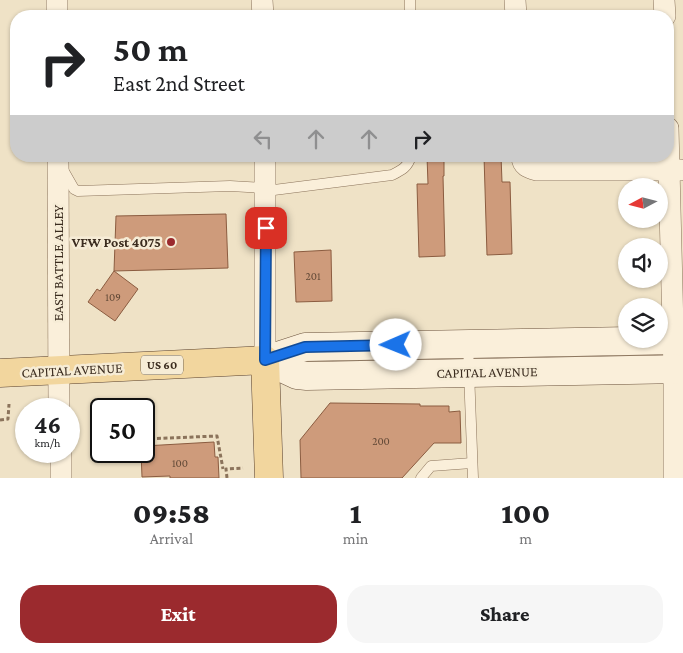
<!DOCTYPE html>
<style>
body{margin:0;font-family:"Crimson Pro",serif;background:#f6f6f6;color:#202124;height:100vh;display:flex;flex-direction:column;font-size:19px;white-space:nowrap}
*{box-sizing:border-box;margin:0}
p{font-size:16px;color:#757577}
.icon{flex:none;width:28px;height:28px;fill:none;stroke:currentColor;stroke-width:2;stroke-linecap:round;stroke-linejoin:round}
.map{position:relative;height:478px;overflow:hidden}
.details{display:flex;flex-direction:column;background:#fff;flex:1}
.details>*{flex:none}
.hud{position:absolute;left:10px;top:10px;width:664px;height:152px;border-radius:20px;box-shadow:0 1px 4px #0004;background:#fff;color:#202124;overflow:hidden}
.needle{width:32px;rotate:263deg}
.buttons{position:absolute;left:618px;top:178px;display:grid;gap:10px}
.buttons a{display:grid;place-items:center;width:50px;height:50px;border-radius:50%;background:#fff;box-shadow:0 1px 4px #0004;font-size:25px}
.speed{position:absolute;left:15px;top:398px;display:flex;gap:10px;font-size:25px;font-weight:700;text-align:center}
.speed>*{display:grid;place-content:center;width:65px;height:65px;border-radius:50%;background:#fff;box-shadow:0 1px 4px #0004;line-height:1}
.speed small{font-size:12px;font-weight:400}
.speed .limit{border:2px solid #111;border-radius:8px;background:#fff;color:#111}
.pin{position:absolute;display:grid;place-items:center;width:42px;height:42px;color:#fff;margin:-21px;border-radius:10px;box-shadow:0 2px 8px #0006}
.me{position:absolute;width:55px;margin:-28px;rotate:269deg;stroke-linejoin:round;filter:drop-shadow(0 0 4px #0008)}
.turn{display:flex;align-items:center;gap:18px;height:105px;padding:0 20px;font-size:22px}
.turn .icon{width:65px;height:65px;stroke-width:2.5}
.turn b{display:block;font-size:35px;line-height:42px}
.lanes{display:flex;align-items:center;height:48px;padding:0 20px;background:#0003;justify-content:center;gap:25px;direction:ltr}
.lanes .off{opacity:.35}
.eta{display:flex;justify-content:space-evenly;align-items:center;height:85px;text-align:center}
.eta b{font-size:30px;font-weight:800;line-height:35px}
.action{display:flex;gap:10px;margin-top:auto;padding:10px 20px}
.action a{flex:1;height:58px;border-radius:20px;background:#9b2a2e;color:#fff;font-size:20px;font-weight:800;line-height:58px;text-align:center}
.action a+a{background:#f6f6f6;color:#202124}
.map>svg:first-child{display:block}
.building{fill:#ce9b7b;stroke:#8b5c40}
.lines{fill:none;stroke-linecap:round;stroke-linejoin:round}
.lane-casing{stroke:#8b735b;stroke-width:11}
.street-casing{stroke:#8b735b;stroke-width:22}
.secondary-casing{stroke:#6d543e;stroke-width:29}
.primary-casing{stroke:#59412f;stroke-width:29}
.path{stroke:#8b735b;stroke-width:3;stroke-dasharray:4 2.5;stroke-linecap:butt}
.lane{stroke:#faefda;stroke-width:10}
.street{stroke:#faefda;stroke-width:21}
.secondary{stroke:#faefda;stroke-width:28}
.primary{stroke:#f2d69e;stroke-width:28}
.route-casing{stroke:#114b97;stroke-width:12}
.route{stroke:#1a73e8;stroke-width:9}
.poi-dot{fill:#9b2a2e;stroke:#f6ecd6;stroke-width:2}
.labels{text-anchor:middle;stroke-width:5;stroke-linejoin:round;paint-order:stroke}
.number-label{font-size:11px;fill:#604836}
.shield{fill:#f6ecd6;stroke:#736656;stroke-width:1}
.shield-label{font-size:12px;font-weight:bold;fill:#3b2c1f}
.poi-label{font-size:14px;font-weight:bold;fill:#3b2c1f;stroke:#f6ecd6;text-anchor:end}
.street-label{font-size:14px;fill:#3b2c1f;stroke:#f6ecd6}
</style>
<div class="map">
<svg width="683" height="478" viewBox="0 0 683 478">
<rect width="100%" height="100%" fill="#efe2c6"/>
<g class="building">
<polygon points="427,156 444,156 444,176 443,176 445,256 419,257 417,184 428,184"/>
<polygon points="484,156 501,156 502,182 510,182 512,254 487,255"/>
<polygon points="226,214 228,268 114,271 116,216"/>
<polygon points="331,250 332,301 296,302 294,252"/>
<polygon points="114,271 138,289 115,321 88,302 97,289 100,291"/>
<polygon points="330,403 420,404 420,406 449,406 449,412 460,411 461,443 434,443 402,478 301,478 300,440"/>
<polygon points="214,442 215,457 218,457 219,478 170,478 170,476 142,477 141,451 144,451 144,446"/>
</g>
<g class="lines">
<defs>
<g id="lane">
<polyline points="410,0 410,16"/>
<polyline points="62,168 74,189 78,191 230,186 266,188"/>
<path d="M266,191l126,-16c10,-5 16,-8 19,-19"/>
<polyline points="468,344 473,478"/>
<polyline points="421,478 431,466 472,463"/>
</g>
<g id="street">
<polyline points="57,0 57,16"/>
<polyline points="262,0 263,16"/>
<polyline points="515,0 516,16"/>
<polyline points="664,0 665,16"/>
<polyline points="668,128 674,369 674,478"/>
<polyline points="58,156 59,409"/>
<path d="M522,156c0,10 7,12 15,14h144"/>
<polyline points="265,360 265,156"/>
<polyline points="61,451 61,478"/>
</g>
<g id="secondary">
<polyline points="265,360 297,375 307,376 683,369"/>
<polyline points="265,360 305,347 683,340"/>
</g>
<polyline id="primary" points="0,373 265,360 269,478"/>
</defs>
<use href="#lane" class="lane-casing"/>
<use href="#street" class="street-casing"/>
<use href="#secondary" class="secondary-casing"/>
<use href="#primary" class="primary-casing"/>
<g class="path">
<polyline points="0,420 8,419 9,404"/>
<polyline points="144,439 217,436 223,469"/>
<polyline points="96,441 101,440"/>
<polyline points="227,478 226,469 243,468"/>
</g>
<use href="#lane" class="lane"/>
<use href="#street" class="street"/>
<use href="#secondary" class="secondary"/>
<use href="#primary" class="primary"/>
</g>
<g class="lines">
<defs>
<polyline id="route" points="266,228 265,360 305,347 396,345"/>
</defs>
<use href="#route" class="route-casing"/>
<use href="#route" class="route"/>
</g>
<circle class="poi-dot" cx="171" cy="242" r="5"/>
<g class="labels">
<g class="number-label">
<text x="313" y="280">201</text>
<text x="113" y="301">109</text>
<text x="381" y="445">200</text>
<text x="180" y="467">100</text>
</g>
<rect class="shield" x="141" y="355.5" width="42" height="19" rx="4"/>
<g class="shield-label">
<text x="162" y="369">US 60</text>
</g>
<g class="poi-label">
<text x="161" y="247">VFW Post 4075</text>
</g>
<g class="street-label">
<text transform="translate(58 263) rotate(-90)" y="5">EAST BATTLE ALLEY</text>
<text transform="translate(72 370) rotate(-3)" y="5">CAPITAL AVENUE</text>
<text transform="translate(487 372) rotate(-1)" y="5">CAPITAL AVENUE</text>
</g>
</g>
</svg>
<div class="buttons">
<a><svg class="needle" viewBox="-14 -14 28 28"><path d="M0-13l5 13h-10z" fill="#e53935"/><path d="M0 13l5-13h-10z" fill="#757577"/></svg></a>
<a><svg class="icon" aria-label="sound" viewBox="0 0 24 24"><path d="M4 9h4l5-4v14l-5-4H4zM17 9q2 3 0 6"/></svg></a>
<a><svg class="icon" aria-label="layers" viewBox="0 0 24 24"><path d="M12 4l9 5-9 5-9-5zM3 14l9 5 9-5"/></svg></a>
</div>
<div class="speed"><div>46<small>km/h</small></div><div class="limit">50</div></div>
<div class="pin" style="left:266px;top:228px;background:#d93025"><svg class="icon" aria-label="arrive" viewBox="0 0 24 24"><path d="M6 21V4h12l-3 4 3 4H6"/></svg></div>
<svg class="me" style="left:396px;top:345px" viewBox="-20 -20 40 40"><circle r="19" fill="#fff"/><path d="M0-13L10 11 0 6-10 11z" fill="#1a73e8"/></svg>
<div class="hud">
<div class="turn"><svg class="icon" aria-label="right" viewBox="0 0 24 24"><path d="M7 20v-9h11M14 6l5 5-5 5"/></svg><div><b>50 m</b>East 2nd Street</div></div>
<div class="lanes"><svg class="icon off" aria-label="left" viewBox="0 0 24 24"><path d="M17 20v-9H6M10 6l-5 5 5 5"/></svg><svg class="icon off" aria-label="ahead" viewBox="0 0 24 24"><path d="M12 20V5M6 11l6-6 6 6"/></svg><svg class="icon off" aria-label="ahead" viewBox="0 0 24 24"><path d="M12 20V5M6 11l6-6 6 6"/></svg><svg class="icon" aria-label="right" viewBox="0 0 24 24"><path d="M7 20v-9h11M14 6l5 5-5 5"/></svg></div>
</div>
</div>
<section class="details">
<div class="eta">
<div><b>09:58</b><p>Arrival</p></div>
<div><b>1</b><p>min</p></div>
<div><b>100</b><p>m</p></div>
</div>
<div class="action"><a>Exit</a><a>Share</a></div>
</section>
